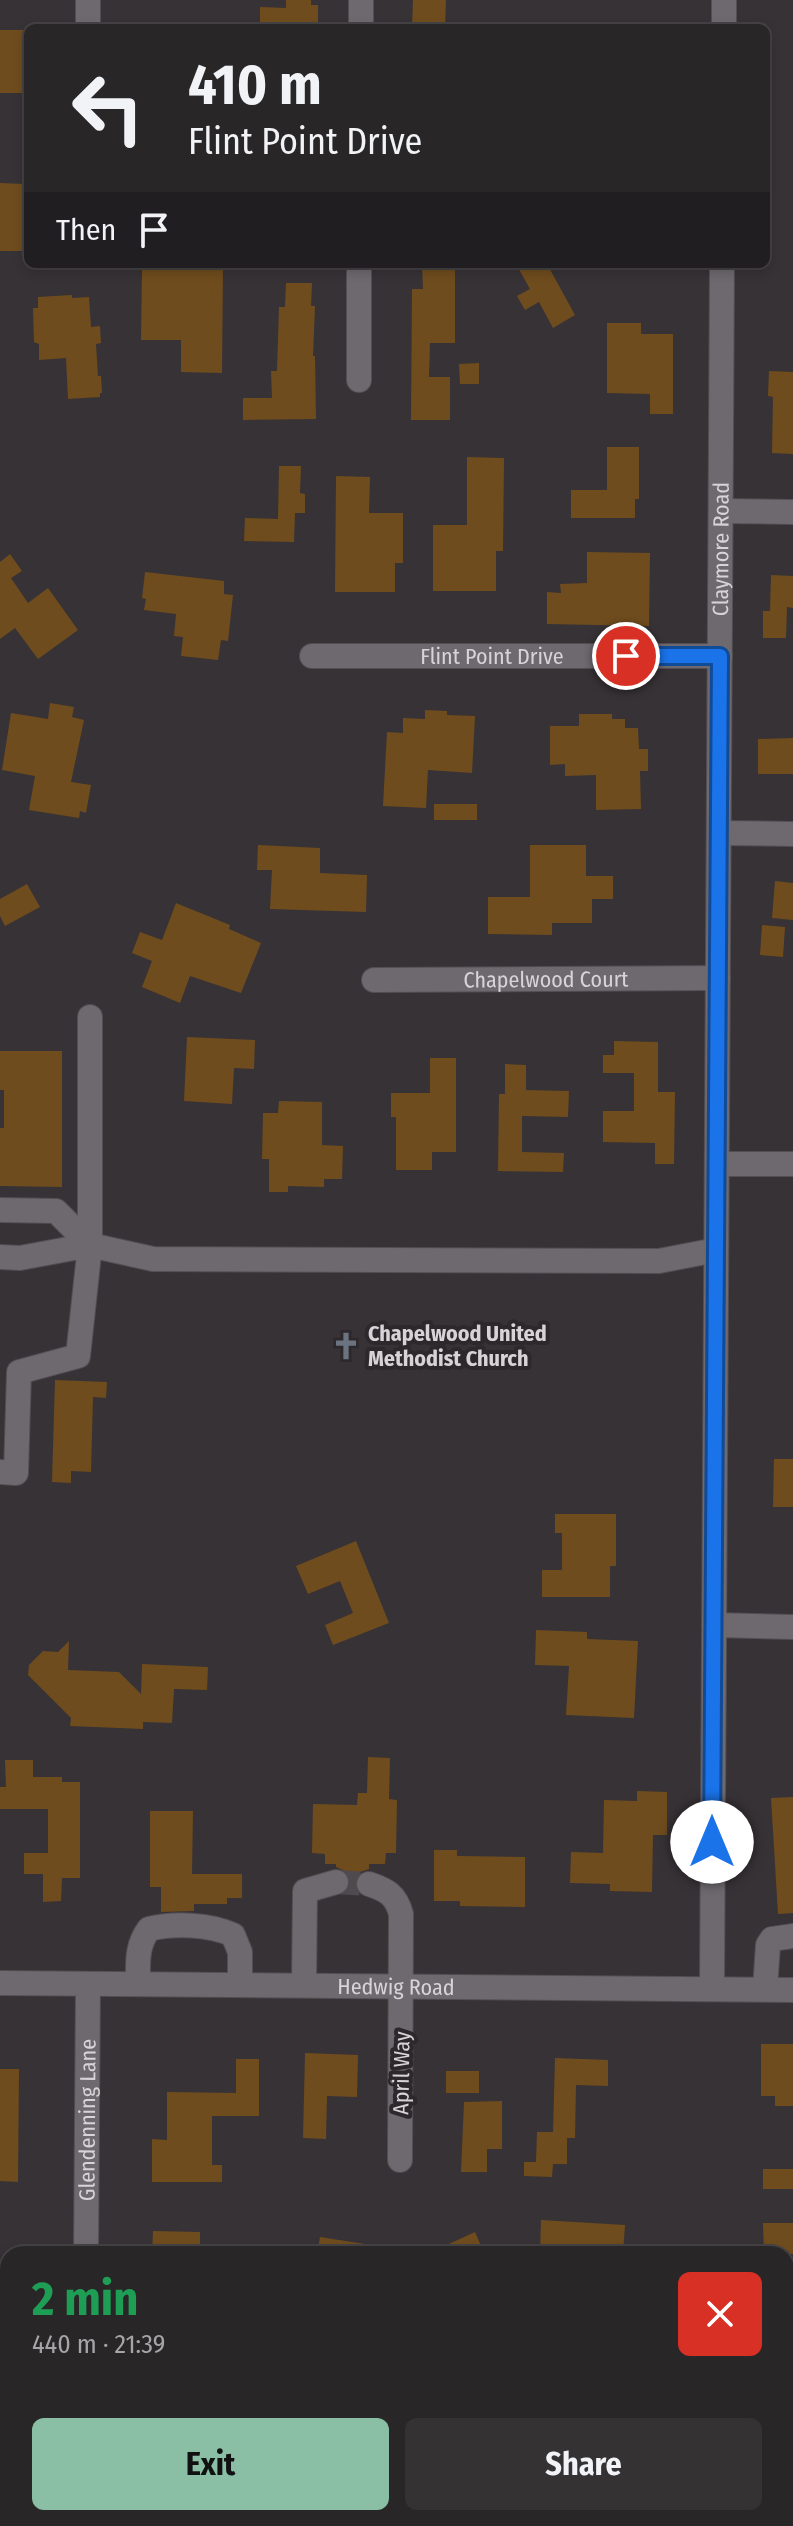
<!DOCTYPE html>
<meta charset="utf-8">
<style>
body{margin:0;font-family:"Fira Sans Condensed",sans-serif;background:#353234;color:#f1f3f6;height:100vh;display:flex;flex-direction:column;font-size:30px;white-space:nowrap}
*{box-sizing:border-box;margin:0}
p{font-size:26px;color:#a5a5a8}
.icon{flex:none;width:44px;height:44px;fill:none;stroke:currentColor;stroke-width:2;stroke-linecap:round;stroke-linejoin:round}
.map{position:relative;flex:1;overflow:hidden}
.sheet{position:absolute;left:0px;top:2246px;width:794px;height:280px;display:flex;flex-direction:column;background:#292628;border-radius:24px 24px 0 0;box-shadow:0 4px 12px #0003,0 0 0 2px #454345}
.sheet>*{flex:none}
.guide{position:absolute;left:24px;top:24px;width:746px;height:244px;border-radius:12px;box-shadow:0 4px 12px #0003,0 0 0 2px #454345;background:#292628;color:#f1f3f6;overflow:hidden}
.pin{position:absolute;display:grid;place-items:center;width:68px;height:68px;color:#fff;margin:-34px;border:4px solid #fff;border-radius:50%;box-shadow:0 2px 8px #0007}
.me{position:absolute;width:88px;margin:-44px;rotate:0deg;stroke-linejoin:round;filter:drop-shadow(0 0 6px #0008)}
.turn{display:flex;align-items:center;gap:28px;height:168px;padding:0 32px;font-size:36px}
.turn .icon{width:104px;height:104px;stroke-width:2.5}
.turn b{display:block;font-size:56px;line-height:68px}
.then{display:flex;align-items:center;height:76px;padding:0 32px;background:#0003;gap:16px;font-size:30px}
.round{display:grid;place-items:center;flex:none;width:84px;height:84px;border-radius:12px;background:#353234}
.head{display:flex;align-items:center;justify-content:space-between;height:136px;padding:0 32px}
h1{font-size:48px;font-weight:700;line-height:60px;color:#1e9e55}
.action{display:flex;gap:16px;margin-top:auto;padding:16px 32px}
.action a{flex:1;height:92px;border-radius:12px;background:#8abfa5;color:#111;font-size:32px;font-weight:700;line-height:92px;text-align:center}
.action a+a{background:#353234;color:#f1f3f6}
.map>svg:first-child{display:block}
.building{fill:#6f4c1d}
.lines{fill:none;stroke-linecap:round;stroke-linejoin:round}
.minor-tunnel{stroke:#4f4a4e;stroke-width:24;stroke-dasharray:24 12;stroke-linecap:butt}
.minor-casing{stroke:#524e52;stroke-width:26}
.minor{stroke:#6e696e;stroke-width:24}
.route-casing{stroke:#114b97;stroke-width:20}
.route{stroke:#1a73e8;stroke-width:14}
.labels{text-anchor:middle;stroke-width:8;stroke-linejoin:round;paint-order:stroke}
.street-label{font-size:22px;fill:#d7d4d7;stroke:#2d282c}
.poi-label{font-size:22px;font-weight:bold;fill:#d7d4d7;stroke:#2d282c;text-anchor:start}
</style>
<div class="map">
<svg width="793" height="2526" viewBox="0 0 793 2526">
<rect width="100%" height="100%" fill="#373236"/>
<g class="building">
<polygon points="286,0 311,0 311,5 318,5 318,28 260,28 260,7 286,8"/>
<polygon points="413,0 446,0 445,28 412,28"/>
<polygon points="0,30 25,30 24,93 0,93"/>
<polygon points="0,183 25,184 23,251 0,251"/>
<polygon points="422,264 455,264 455,343 430,343 429,377 450,377 450,420 411,420 412,289 423,289"/>
<polygon points="516,264 547,264 575,315 553,328 539,302 525,310 517,296 530,289"/>
<polygon points="191,266 223,266 222,373 181,372 181,340 141,340 142,270 191,270"/>
<polygon points="286,283 312,283 311,306 315,306 313,356 315,356 316,419 243,420 243,398 272,398 271,371 277,371 279,307 285,307"/>
<polygon points="72,295 72,298 89,297 91,327 100,326 101,343 96,344 98,376 101,376 102,393 100,393 100,397 68,399 66,358 39,360 39,344 34,342 33,308 38,308 38,297"/>
<polygon points="607,323 641,323 641,334 673,334 673,414 650,414 650,394 607,393"/>
<polygon points="479,363 479,384 460,384 459,364"/>
<polygon points="769,371 793,372 793,454 772,453 773,397 768,396"/>
<polygon points="607,447 639,447 639,499 635,499 635,518 571,518 571,490 607,490"/>
<polygon points="467,457 504,458 503,551 496,551 496,591 433,591 433,525 467,525"/>
<polygon points="279,466 301,466 300,493 305,494 305,513 295,513 294,542 244,541 245,518 278,519"/>
<polygon points="336,476 370,477 369,513 403,513 403,563 395,563 395,592 335,592"/>
<polygon points="587,552 650,553 649,626 547,624 547,592 561,593 560,584 587,583"/>
<polygon points="10,554 22,571 11,578 28,603 48,588 78,630 38,659 15,628 0,639 0,562"/>
<polygon points="145,572 224,581 224,594 233,595 228,641 221,640 218,660 181,656 183,637 174,636 176,614 144,610 146,599 142,598"/>
<polygon points="771,575 793,576 793,608 787,607 786,638 763,638 763,611 770,611"/>
<polygon points="50,703 74,707 72,717 84,720 71,782 91,785 86,813 80,811 79,818 29,810 35,776 2,770 11,713 48,719"/>
<polygon points="425,710 447,711 447,715 475,716 472,773 428,770 426,808 383,806 387,732 403,733 403,718 425,719"/>
<polygon points="579,714 612,714 612,719 625,719 625,728 638,728 639,749 648,749 648,771 640,771 641,809 596,810 596,775 565,776 565,764 550,765 550,726 579,726"/>
<polygon points="793,738 793,774 758,774 758,739"/>
<rect x="434" y="804" width="43" height="16"/>
<polygon points="258,845 320,848 320,873 367,875 366,912 270,909 272,870 257,870"/>
<polygon points="530,845 586,845 586,876 613,876 613,899 592,899 592,923 552,923 552,935 488,934 488,897 530,897"/>
<polygon points="775,881 793,883 793,920 772,918"/>
<polygon points="27,884 40,907 5,926 0,916 0,899"/>
<polygon points="176,903 230,925 229,929 261,943 241,993 190,976 180,1003 142,987 152,961 132,953 140,932 162,940"/>
<polygon points="762,925 785,927 783,957 760,955"/>
<polygon points="187,1037 255,1040 254,1069 234,1068 232,1104 184,1101"/>
<polygon points="614,1041 658,1042 658,1092 675,1092 674,1164 655,1164 655,1143 603,1142 603,1111 634,1111 634,1073 603,1073 603,1055 614,1055"/>
<polygon points="0,1051 62,1051 62,1187 0,1186 0,1128 4,1128 4,1090 0,1090"/>
<polygon points="430,1058 456,1058 456,1152 432,1152 432,1170 396,1170 396,1117 391,1117 391,1093 430,1093"/>
<polygon points="505,1064 526,1065 526,1090 569,1091 568,1117 522,1116 522,1152 564,1153 563,1172 498,1171 499,1094 505,1094"/>
<polygon points="279,1101 322,1102 322,1145 343,1146 342,1179 324,1179 324,1187 288,1186 288,1192 269,1192 269,1159 262,1159 263,1113 278,1113"/>
<polygon points="55,1380 107,1382 106,1398 93,1397 91,1472 71,1471 71,1483 52,1482"/>
<polygon points="774,1459 793,1459 793,1507 773,1507"/>
<polygon points="555,1514 616,1514 616,1566 610,1566 610,1597 542,1597 542,1570 562,1570 562,1533 555,1533"/>
<polygon points="356,1541 389,1623 333,1645 325,1625 353,1613 340,1581 308,1594 296,1566"/>
<polygon points="536,1630 587,1632 587,1639 638,1641 634,1718 566,1715 569,1666 535,1665"/>
<polygon points="69,1641 68,1670 119,1672 141,1694 142,1664 208,1667 207,1690 174,1689 172,1723 143,1722 143,1729 70,1726 71,1718 28,1675 29,1665 43,1651 58,1652"/>
<polygon points="368,1757 390,1758 389,1799 397,1800 396,1853 386,1853 385,1864 369,1864 369,1869 360,1872 355,1878 355,1889 349,1889 351,1879 347,1872 336,1867 336,1864 325,1864 325,1854 312,1853 313,1804 357,1805 358,1793 367,1793"/>
<polygon points="5,1760 33,1760 33,1777 62,1777 62,1782 80,1782 80,1878 62,1878 61,1901 43,1902 43,1874 24,1874 24,1853 48,1853 48,1809 0,1809 0,1787 6,1787"/>
<polygon points="637,1791 667,1792 667,1835 653,1835 652,1892 610,1891 610,1884 570,1883 571,1852 603,1853 604,1800 637,1801"/>
<polygon points="793,1797 793,1913 778,1914 771,1798"/>
<polygon points="150,1811 193,1811 192,1874 242,1874 242,1898 227,1898 227,1904 194,1904 194,1911 161,1912 161,1887 150,1887"/>
<polygon points="434,1850 457,1850 457,1856 525,1857 525,1907 460,1906 460,1901 434,1901"/>
<polygon points="761,2044 793,2044 793,2106 775,2106 775,2096 761,2096"/>
<polygon points="305,2053 358,2055 357,2097 327,2096 326,2139 303,2138"/>
<polygon points="555,2058 608,2060 608,2086 576,2085 575,2138 567,2138 567,2164 553,2164 552,2177 524,2176 524,2162 536,2162 537,2132 553,2132"/>
<polygon points="236,2059 259,2059 259,2116 212,2116 212,2165 222,2165 222,2182 152,2182 152,2139 167,2140 167,2092 236,2093"/>
<polygon points="0,2069 19,2069 18,2182 0,2181"/>
<rect x="446" y="2071" width="33" height="22"/>
<polygon points="502,2101 502,2149 487,2149 487,2172 461,2172 464,2102"/>
<rect x="763" y="2169" width="30" height="20"/>
<polygon points="541,2220 625,2225 623,2254 540,2254"/>
<polygon points="763,2223 793,2223 793,2254 764,2254"/>
<polygon points="153,2231 200,2232 200,2254 152,2254"/>
<polygon points="475,2232 482,2248 468,2254 427,2254"/>
<polygon points="320,2237 371,2245 370,2254 317,2254"/>
</g>
<g class="lines">
<polyline class="minor-tunnel" points="336,1882 369,1884"/>
<defs>
<g id="minor">
<polyline points="88,28 88,0"/>
<polyline points="361,28 361,0"/>
<polyline points="724,28 724,0"/>
<polyline points="359,380 359,264"/>
<polyline points="721,511 793,512"/>
<path id="s1" d="M312,656h408"/>
<polyline points="719,833 793,834"/>
<path id="s2" d="M374,980l344,-2"/>
<polyline points="717,1164 793,1164"/>
<polyline points="0,1210 56,1211 90,1245"/>
<polyline points="0,1257 20,1258 90,1245 153,1259 659,1261 716,1250"/>
<polyline points="0,1472 16,1473 19,1372 78,1356 90,1245 90,1017"/>
<polyline points="714,1625 793,1627"/>
<path d="M369,1884c18,6 27,11 32,30l-1,246"/>
<path id="s3" d="M0,1983l793,7"/>
<path d="M138,1984c0,-20 -2,-38 11,-55 25,-6 61,-5 84,6l7,17v33"/>
<polyline points="304,1985 305,1891 336,1882"/>
<path id="s4" d="M712,1987l10,-1723"/>
<polyline points="765,1989 768,1945 772,1939 793,1936"/>
<path id="s5" d="M86,2254l2,-270"/>
<polyline points="786,2486 793,2485"/>
<polyline points="84,2526 84,2518"/>
</g>
</defs>
<use href="#minor" class="minor-casing"/>
<use href="#minor" class="minor"/>
</g>
<g class="lines">
<defs>
<polyline id="route" points="626,656 720,656 712,1842"/>
</defs>
<use href="#route" class="route-casing"/>
<use href="#route" class="route"/>
</g>
<defs>
<symbol id="church-bare" viewBox="-9 -9 18 18"><path d="M-1.2-6h2.4v3.5h3.3v2.4h-3.3V6h-2.4V-.1h-3.3v-2.4h3.3Z" fill="#6b7280" stroke="#2d282c" stroke-width="2.5" paint-order="stroke"/></symbol>
</defs>
<g fill-rule="evenodd">
<use href="#church-bare" x="326" y="1326" width="40" height="40"/>
</g>
<g class="labels">
<g class="street-label">
<text dy="8" stroke="none"><textPath href="#s4" startOffset="1438">Claymore Road</textPath></text>
<text dy="8" stroke="none"><textPath href="#s1" startOffset="180">Flint Point Drive</textPath></text>
<text dy="8" stroke="none"><textPath href="#s2" startOffset="172">Chapelwood Court</textPath></text>
<text dy="8" stroke="none"><textPath href="#s3" startOffset="396">Hedwig Road</textPath></text>
<text transform="translate(401 2073) rotate(-89)" y="8">April Way</text>
<text dy="8" stroke="none"><textPath href="#s5" startOffset="134">Glendenning Lane</textPath></text>
</g>
<g class="poi-label">
<text x="368" y="1341">Chapelwood United<tspan x="368" dy="25">Methodist Church</tspan></text>
</g>
</g>
</svg>
<div class="pin" style="left:626px;top:656px;background:#d93025"><svg class="icon" aria-label="arrive" viewBox="0 0 24 24"><path d="M6 21V4h12l-3 4 3 4H6"/></svg></div>
<svg class="me" style="left:712px;top:1842px" viewBox="-20 -20 40 40"><circle r="19" fill="#fff"/><path d="M0-13L10 11 0 6-10 11z" fill="#1a73e8"/></svg>
<div class="guide">
<div class="turn"><svg class="icon" aria-label="left" viewBox="0 0 24 24"><path d="M17 20v-9H6M10 6l-5 5 5 5"/></svg><div><b>410 m</b>Flint Point Drive</div></div>
<div class="then">Then<svg class="icon" aria-label="arrive" viewBox="0 0 24 24"><path d="M6 21V4h12l-3 4 3 4H6"/></svg></div>
</div>
<section class="sheet">
<div class="head"><div><h1>2 min</h1><p>440 m · 21:39</p></div><a class="round" style="background:#d93025;color:#fff"><svg class="icon" aria-label="close" viewBox="0 0 24 24"><path d="M6 6l12 12M18 6L6 18"/></svg></a></div>
<div class="action"><a>Exit</a><a>Share</a></div>
</section>
</div>
